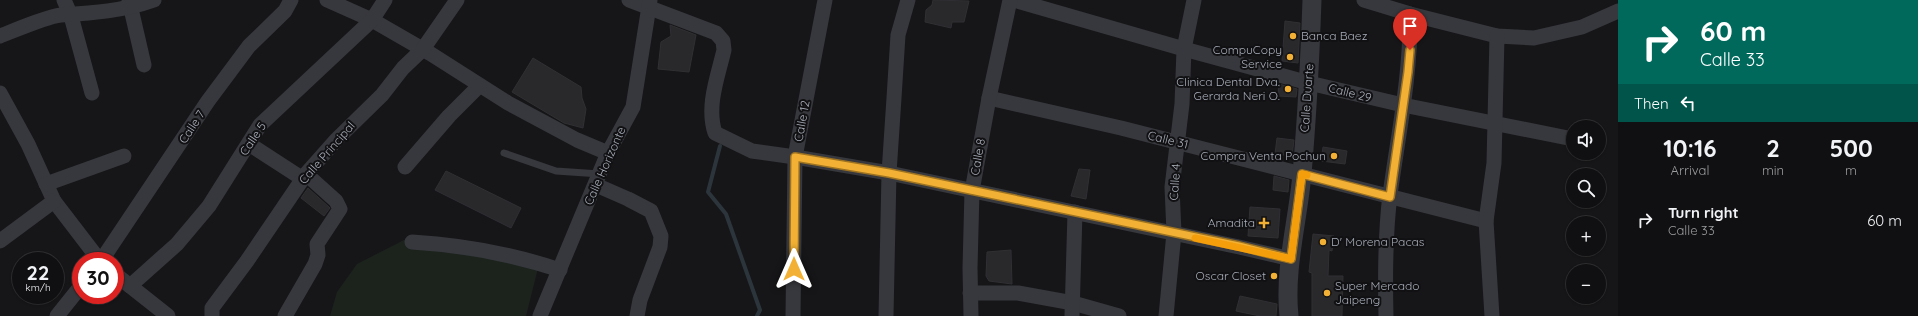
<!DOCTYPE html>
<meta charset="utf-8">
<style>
body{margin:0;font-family:Quicksand,sans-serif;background:#1e1e20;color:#f1f3f6;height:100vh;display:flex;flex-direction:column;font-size:15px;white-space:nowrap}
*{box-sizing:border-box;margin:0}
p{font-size:13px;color:#9c9d9f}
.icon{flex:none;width:22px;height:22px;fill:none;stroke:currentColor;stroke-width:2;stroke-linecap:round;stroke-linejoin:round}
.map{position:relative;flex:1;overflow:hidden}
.sheet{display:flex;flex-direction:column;background:#101012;width:300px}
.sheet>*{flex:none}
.banner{background:#00695c;color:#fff;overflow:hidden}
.tools{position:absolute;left:1566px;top:120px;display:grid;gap:8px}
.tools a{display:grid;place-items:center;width:40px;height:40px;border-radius:50%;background:#101012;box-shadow:0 1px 3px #0004,0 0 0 1px #303032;font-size:20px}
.speed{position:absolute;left:12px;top:252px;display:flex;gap:8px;font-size:20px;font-weight:700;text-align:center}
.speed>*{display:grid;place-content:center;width:52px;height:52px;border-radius:50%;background:#101012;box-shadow:0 1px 3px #0004,0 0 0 1px #303032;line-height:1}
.speed small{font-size:10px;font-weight:400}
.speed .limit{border:6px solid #d22;background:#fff;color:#111}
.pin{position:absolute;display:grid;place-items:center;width:34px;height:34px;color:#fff;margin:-41px -17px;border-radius:50% 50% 50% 0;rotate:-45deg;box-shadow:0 0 4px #0007}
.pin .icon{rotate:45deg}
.me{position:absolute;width:44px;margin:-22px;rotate:0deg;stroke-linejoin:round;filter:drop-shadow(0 0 3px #0008)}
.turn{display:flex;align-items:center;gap:14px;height:84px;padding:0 16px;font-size:18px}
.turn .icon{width:52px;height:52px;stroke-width:2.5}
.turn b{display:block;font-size:28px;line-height:34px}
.then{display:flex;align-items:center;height:38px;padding:0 16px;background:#0003;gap:8px;font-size:15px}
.eta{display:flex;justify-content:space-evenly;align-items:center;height:68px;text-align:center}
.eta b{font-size:24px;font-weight:800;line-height:28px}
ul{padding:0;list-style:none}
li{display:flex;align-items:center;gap:12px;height:60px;padding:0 16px}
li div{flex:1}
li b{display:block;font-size:15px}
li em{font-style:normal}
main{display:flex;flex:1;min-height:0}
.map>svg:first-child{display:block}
.green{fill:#1c231d}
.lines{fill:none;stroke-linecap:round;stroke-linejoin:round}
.stream{stroke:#2c353c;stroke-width:4}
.building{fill:#29292c;stroke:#303034}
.service{stroke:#37383d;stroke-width:7}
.minor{stroke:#37383d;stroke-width:15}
.tertiary{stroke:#37383d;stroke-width:19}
.route-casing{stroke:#9d7322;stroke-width:10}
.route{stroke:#f2b134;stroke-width:7}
.slow{stroke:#f59e0b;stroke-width:7}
.poi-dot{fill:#f2b134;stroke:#111113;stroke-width:1.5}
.labels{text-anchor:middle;stroke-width:4;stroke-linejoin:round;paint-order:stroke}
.poi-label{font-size:12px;fill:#a8adb8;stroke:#111113;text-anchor:end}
.street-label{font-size:12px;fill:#a8adb8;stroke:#111113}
</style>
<main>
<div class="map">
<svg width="1618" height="316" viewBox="0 0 1618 316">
<rect width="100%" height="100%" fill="#161618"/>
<polygon class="green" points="404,240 433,240 538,268 526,316 330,316 337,292 357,264"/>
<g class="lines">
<polyline class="stream" points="720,146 708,192 726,214 760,310 757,316"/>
</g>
<g class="building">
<polygon points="933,0 969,1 964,22 952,22 951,28 925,22 926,10 932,5"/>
<polygon points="1285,21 1300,23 1298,63 1282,61"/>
<polygon points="670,25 696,35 689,72 658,69 661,42 671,36"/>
<polygon points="533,58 581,87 582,98 586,109 583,128 564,123 512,92"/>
<polygon points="1279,84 1297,89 1296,97 1278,96"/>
<polygon points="1277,138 1294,140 1292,156 1275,154"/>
<polygon points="1323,147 1347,151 1345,164 1321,161"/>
<polygon points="1079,169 1090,170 1086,199 1071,196"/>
<polygon points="446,171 521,208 511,228 435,190"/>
<polygon points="1274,176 1289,180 1288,192 1273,190"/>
<polygon points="308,188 329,207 330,208 324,216 301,198"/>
<polygon points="1250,207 1280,209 1278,238 1248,236"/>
<polygon points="1313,234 1334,236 1332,251 1329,250 1328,276 1343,276 1342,316 1312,316 1312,273 1309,272"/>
<polygon points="1011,250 1012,284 989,281 986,276 987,252"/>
<polygon points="1240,296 1277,304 1276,316 1260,316 1236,311"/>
</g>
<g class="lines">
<polyline class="service" points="504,153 556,171 600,174"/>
<g class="minor">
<polyline points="64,0 71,16 92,93"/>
<polyline points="129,0 144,65"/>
<polyline points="327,0 372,20 431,54 508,103 577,140 608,153"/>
<path d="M629,0l87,33 7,8 1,9c-6,26 -18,56 -9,83l37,18 43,6 94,16 350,74 52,12"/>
<polyline points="1014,0 1184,49 1309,83 1403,105 1573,139"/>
<polyline points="1364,0 1410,14 1497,36 1534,38 1582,27 1618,11"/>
<path d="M0,36c13,-5 48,-20 61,-21 32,-2 62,-4 93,-15"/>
<polyline points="0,93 28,144 54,201 100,261"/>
<polyline points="989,98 1121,128 1486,221"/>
<polyline points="249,144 303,179"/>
<polyline points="405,167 449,116 479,86"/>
<polyline points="46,184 124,156"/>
<polyline points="596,185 628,199 651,211 661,236 660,247 640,300 637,316"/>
<polyline points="0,241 54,201"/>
<path d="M412,242c51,3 100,12 148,28"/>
<polyline points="101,261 208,101 249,46 285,11 291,0"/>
<polyline points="115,274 168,316"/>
<polyline points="130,286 177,244 209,206 260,125 372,20 385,0"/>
<polyline points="970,293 1018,293 1073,303 1119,316"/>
<polyline points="57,316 81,286"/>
<polyline points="212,316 212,308 247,261 306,174 337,139 382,95 403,68 423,49 457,0"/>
<polyline points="285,316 315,264 318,255 317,244 340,209 336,201 306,174"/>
<polyline points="540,316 608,153 633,107 650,0"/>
<polyline points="793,316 795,157 825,0"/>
<polyline points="886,316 889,173 894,98 898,35 908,0"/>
<polyline points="971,316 970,268 972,191 989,98 1010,0"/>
<polyline points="1072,316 1075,212"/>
<polyline points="1166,316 1174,233 1172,187 1182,104 1184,49 1194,0"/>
<path d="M1386,316c-1,-41 -1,-81 4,-121 8,-60 21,-120 20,-181"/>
<polyline points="1492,316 1486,221 1494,163 1497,36"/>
</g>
<path class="tertiary" d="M1289,316c-5,-47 9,-96 13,-142 5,-58 8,-116 10,-174"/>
</g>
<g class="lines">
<defs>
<polyline id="route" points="794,269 795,157 889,173 1239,246 1291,259 1302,174 1390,197 1408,72 1410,50"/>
</defs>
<use href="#route" class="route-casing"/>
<use href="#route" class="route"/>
<polyline class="slow" points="1195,238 1291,259 1302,174 1307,175"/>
</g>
<g class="poi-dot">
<circle cx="1293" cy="36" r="4"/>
<circle cx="1290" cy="57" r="4"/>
<circle cx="1288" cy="89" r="4"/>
<circle cx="1334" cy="156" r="4"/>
<path d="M1262 217h4v4h4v4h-4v4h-4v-4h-4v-4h4z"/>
<circle cx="1323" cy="242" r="4"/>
<circle cx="1274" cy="276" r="4"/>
<circle cx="1327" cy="293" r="4"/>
</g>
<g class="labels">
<g class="poi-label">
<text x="1301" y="40" text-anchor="start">Banca Baez</text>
<text x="1282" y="54">CompuCopy<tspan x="1282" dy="14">Service</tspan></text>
<text x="1280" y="86">Clinica Dental Dva.<tspan x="1280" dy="14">Gerarda Neri O.</tspan></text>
<text x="1326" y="160">Compra Venta Pochun</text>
<text x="1255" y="227">Amadita</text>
<text x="1331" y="246" text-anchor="start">D' Morena Pacas</text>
<text x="1266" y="280">Oscar Closet</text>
<text x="1335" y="290" text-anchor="start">Super Mercado<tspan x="1335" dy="14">Jaipeng</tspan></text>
</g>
<g class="street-label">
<text transform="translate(1350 93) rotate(14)" y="4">Calle 29</text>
<text transform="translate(1307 98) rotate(-86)" y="4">Calle Duarte</text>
<text transform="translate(802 121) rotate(-80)" y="4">Calle 12</text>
<text transform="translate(192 127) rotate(-57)" y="4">Calle 7</text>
<text transform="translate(253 139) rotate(-56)" y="4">Calle 5</text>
<text transform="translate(1168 140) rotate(14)" y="4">Calle 31</text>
<text transform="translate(327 153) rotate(-49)" y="4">Calle Principal</text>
<text transform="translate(978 157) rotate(-80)" y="4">Calle 8</text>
<text transform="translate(605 166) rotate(-66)" y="4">Calle Horizonte</text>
<text transform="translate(1175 182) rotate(-86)" y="4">Calle 4</text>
</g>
</g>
</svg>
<div class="tools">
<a><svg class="icon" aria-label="sound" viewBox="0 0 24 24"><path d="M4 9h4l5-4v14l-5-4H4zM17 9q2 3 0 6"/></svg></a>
<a><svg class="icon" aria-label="search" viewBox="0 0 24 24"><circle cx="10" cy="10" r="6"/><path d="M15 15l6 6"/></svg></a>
<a>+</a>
<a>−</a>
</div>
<div class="speed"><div>22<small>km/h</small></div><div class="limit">30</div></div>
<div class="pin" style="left:1410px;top:50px;background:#d93025"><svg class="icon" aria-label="arrive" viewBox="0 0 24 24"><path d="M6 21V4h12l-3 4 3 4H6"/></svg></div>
<svg class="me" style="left:794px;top:269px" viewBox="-20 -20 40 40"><path d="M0-17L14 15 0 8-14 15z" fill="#f2b134" stroke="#fff" stroke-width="4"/></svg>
</div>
<section class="sheet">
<div class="banner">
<div class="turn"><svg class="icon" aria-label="right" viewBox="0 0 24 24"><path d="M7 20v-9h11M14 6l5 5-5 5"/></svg><div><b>60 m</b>Calle 33</div></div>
<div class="then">Then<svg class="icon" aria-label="left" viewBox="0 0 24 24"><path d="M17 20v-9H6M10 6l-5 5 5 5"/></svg></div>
</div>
<div class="eta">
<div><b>10:16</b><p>Arrival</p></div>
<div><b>2</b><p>min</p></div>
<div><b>500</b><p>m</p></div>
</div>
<ul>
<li><svg class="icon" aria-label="right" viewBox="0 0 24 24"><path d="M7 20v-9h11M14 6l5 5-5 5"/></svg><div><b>Turn right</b><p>Calle 33</p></div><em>60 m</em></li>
</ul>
</section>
</main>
